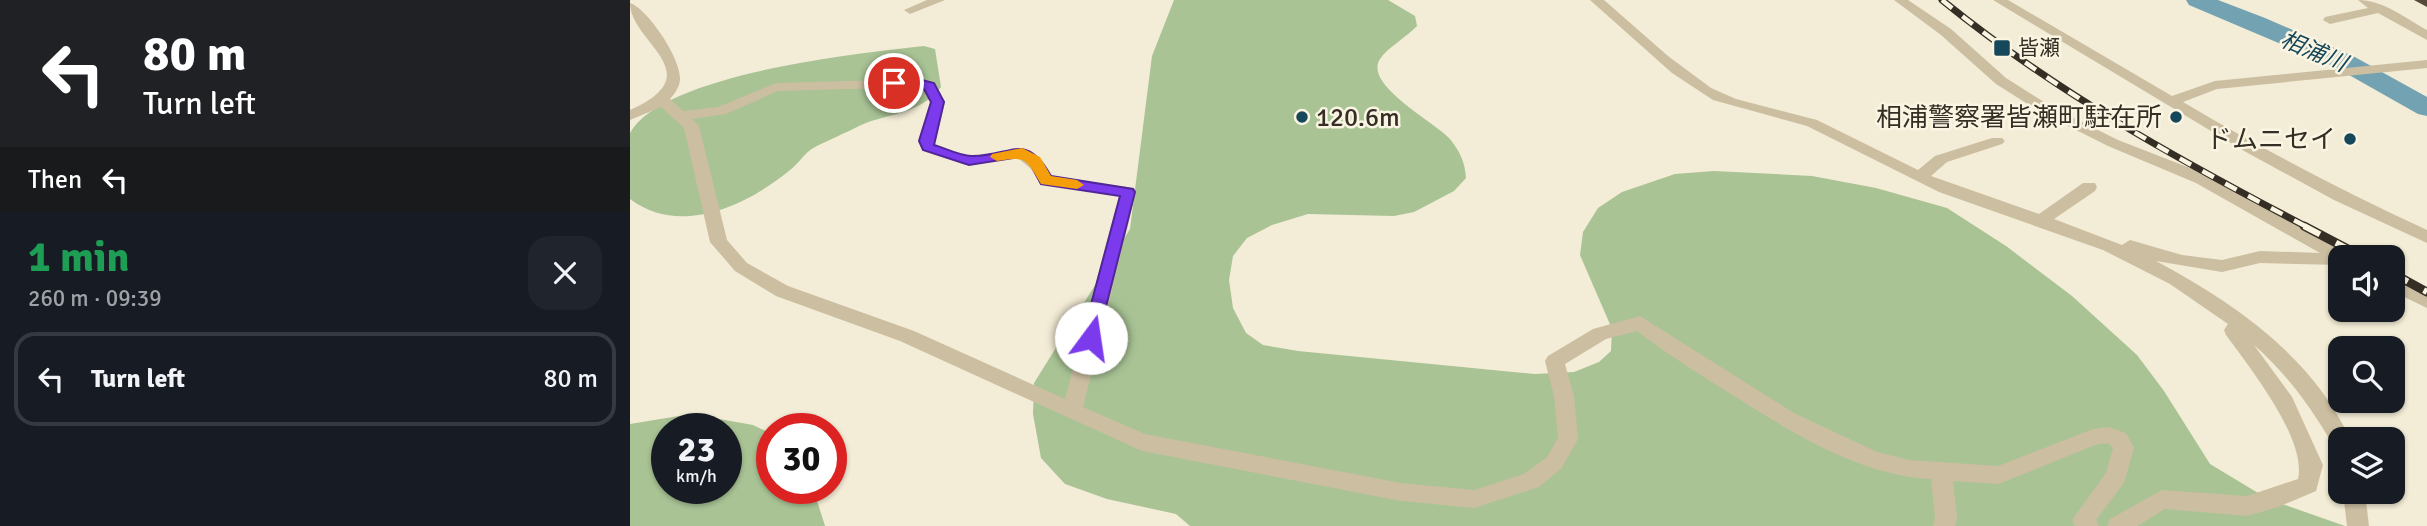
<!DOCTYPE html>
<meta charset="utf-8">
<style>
body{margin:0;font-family:Signika,"Noto Sans JP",sans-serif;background:#20242c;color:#f1f3f6;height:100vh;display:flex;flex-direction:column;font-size:26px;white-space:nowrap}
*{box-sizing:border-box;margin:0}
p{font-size:23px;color:#9ea1a6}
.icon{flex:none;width:38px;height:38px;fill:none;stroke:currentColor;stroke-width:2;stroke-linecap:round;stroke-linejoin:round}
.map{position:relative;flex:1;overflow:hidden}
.details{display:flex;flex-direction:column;background:#171b24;width:630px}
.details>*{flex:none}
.guide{background:#202124;color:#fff;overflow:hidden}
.buttons{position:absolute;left:1698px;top:245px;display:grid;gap:14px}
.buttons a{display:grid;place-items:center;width:77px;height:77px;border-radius:14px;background:#171b24;box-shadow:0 2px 5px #0004;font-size:35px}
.speed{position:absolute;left:21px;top:413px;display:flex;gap:14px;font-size:35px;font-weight:700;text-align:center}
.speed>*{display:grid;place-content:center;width:91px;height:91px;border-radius:50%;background:#171b24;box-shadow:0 2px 5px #0004;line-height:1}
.speed small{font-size:18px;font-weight:400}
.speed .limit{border:10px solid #d22;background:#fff;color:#111}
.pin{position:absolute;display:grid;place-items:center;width:60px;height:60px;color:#fff;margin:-30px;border:4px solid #fff;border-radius:50%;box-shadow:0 2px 7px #0007}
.me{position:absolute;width:77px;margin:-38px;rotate:14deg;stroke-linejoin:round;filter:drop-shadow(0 0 5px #0008)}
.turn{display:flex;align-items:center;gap:24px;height:147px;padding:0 28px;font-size:32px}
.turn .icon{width:91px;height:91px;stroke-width:2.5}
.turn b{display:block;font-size:49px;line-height:60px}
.then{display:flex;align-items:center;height:66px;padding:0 28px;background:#0003;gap:14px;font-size:26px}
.round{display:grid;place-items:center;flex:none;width:74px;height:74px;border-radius:21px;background:#20242c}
.head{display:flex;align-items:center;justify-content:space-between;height:119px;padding:0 28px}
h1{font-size:42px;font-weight:700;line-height:52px;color:#1e9e55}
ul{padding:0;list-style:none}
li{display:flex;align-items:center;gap:21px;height:94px;margin:0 14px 10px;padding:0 14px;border:4px solid #363941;border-radius:21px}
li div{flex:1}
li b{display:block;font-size:26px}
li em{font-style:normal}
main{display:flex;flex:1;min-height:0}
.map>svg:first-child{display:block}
.green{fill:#a9c395;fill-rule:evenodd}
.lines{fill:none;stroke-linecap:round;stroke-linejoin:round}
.river{fill:#73a2b2;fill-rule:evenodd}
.minor{fill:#ccbea1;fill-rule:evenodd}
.highway{fill:#574a3b;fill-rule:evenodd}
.rail-far1-casing{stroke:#352e25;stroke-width:7}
.rail-casing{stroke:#352e25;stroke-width:9}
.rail-far1{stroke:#faf5e2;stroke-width:4.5;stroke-dasharray:13;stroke-linecap:butt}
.rail{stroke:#faf5e2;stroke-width:6;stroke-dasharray:18;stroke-linecap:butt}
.route{fill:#7c3aed;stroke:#51269a;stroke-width:2}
.slow{fill:#f59e0b}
.poi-dot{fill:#17475a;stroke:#faf5e2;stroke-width:2.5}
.labels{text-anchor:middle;stroke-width:5;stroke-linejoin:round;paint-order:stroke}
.far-poi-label{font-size:21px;fill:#352e25;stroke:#faf5e2;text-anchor:start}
.far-water-label{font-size:23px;font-style:italic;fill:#17475a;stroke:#faf5e2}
.poi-label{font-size:26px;fill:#352e25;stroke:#faf5e2;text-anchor:end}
</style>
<main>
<section class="details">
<div class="guide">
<div class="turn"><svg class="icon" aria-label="left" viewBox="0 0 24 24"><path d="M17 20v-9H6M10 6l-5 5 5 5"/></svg><div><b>80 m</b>Turn left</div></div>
<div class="then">Then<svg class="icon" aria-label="left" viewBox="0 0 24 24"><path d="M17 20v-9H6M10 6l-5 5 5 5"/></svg></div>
</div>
<div class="head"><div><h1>1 min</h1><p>260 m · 09:39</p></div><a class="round"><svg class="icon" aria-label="close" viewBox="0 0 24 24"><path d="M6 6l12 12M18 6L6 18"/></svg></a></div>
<ul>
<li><svg class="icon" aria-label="left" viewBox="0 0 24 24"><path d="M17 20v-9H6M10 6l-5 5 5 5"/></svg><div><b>Turn left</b></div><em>80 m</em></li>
</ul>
</section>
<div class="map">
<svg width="1797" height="526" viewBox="0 0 1797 526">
<rect width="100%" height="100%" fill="#f3ecd6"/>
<g class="green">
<path d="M544,0h214l27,16 2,10c-10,11 -29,21 -37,33 -17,26 55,63 70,80 10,13 15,23 16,39l-12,13 -40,21 -20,4 -86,-2 -36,11 -25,13 -14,18 -4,24 4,28 13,25 17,12 35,6 237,23 39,-2 25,-10 12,-11 1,-22 -32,-74 3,-23 15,-24 24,-16 53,-18 39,-3 98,5 64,12 71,20 59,38 66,50 65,59 27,36 46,73 58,35 77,27h-1155l-14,-12 -69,-15 -42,-15 -24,-26 -8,-44 1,-31 96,-154 22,-173z"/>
<path d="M294,46l11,3 6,38c-22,27 -46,25 -75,36 -8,3 -16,8 -24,11 -11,6 -24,10 -33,17 -7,6 -12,14 -19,19 -42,35 -110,67 -160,29v-66c32,-59 229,-80 294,-87z"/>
<path d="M61,414l62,11 19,9v54h41l12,38h-195v-102zM37,429h59v59h-59z"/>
</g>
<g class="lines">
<polygon class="river" points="1556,0 1588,0 1635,18 1723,56 1797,97 1797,116 1788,114 1705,67 1559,5"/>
<g class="minor">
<polygon points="297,0 315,0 280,14 274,10"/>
<path d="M960,0h14l64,56 43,32 25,11 81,21 101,50 17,-14 57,-18h10l3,3 -3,3 -55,18 -16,14 108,38 44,-31h12l2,4 -2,4 -41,28 68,26 8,-5 52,15 40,5 38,-9 60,2 -124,-70 -88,-37 -66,-33 -46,-29 -55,-49 -47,-35h14l43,29 55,49 46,29 66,33 90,35 124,69 15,13h-7v8l-80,-2 -38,9 -66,-11c77,41 157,96 194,178h-10v8l-7,-2c-22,-38 -46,-71 -79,-100l38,52 31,68 -7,26 -38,16 -31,9 -82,-7 -28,17h-30l3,-7 52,-29 85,6 51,-17c9,-40 -48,-111 -72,-144l-2,-5 4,-6 -58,-40 -67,-34 -164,-58 -132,-66 -94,-26 -41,-27z"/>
<path d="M1363,0h15l164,96 43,-15 212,-21v8l-210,21 -34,13c79,47 160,89 244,128v13l-93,-43 -88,-48z"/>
<path d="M1728,0c25,0 47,18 69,30v10l-49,-27 -48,11 -7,-4 2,-3 43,-9z"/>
<path d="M0,3c18,6 52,57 50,77 -1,8 -5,13 -10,19l13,12 35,-4 58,-24 142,-4 16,4 11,19 -10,42c12,5 24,12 37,12 40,-1 52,-22 79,20l83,12 2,4 -53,215 62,27 256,49 73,7 50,-16 23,-17 11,-19 -4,-42 -9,-35 3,-5 45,-27 47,-13 154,97 83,39 32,8 89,6 95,-37 15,-2 18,6 8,15 -10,35 -28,37 3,6h-24l-3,-6 34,-47 7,-25 -5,-5 -13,2 -96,39 -46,-3 4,37 -2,8h-22l2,-8 -4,-39c-73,-4 -140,-47 -200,-85 -32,-20 -64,-40 -94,-63l-31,8 -41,25 9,32 4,43 -17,30 -22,18 -65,21 -73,-7 -259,-50 -242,-110 -124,-45 -41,-25 -25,-29 -26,-114 -23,-21 -31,13v-10c83,-37 0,-67 0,-107zM288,87l5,2 8,13 -13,39 5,9 43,15 52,-7 13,11 9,15 79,12 -54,203 -151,-68 -126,-45 -41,-23 -20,-23 -28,-114 -7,-7 34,-5 52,-23z"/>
<polygon points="1762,277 1797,293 1797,308 1762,291"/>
<polygon points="1713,492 1735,492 1739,526 1717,526"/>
</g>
<polygon class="highway" points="1784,0 1797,0 1797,7"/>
<defs>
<path id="rail-far1" d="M1312,0c113,92 237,160 365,227"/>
<g id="rail">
<polyline points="1674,226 1733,257"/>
<polyline points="1762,273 1797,292"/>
</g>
</defs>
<use href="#rail-far1" class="rail-far1-casing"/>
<use href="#rail" class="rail-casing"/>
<use href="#rail-far1" class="rail-far1"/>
<use href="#rail" class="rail"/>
</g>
<path class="route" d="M288,79l16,4 10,19 -10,43c11,3 26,11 37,11 40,1 54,-26 80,20l82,13 2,3 -38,150h-12l-3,-4 38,-142 -79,-12 -11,-21 -10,-6 -51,8 -46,-15 -4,-9 12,-39 -7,-13 -30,-2 -6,-4 6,-3z"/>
<path class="slow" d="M392,148l18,9 11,19 26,4 7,5 -7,4 -36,-5c-15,-25 -14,-28 -44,-23l-7,-4 2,-3z"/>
<g class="poi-dot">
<rect x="1363" y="39" width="18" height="18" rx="3.5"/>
<circle cx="672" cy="117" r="7"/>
<circle cx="1546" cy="117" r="7"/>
<circle cx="1720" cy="139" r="7"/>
</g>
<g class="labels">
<g class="far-poi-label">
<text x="1388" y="55">皆瀬</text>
</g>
<g class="far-water-label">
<text transform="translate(1684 51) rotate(23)" y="8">相浦川</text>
</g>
<g class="poi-label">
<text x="686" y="126" text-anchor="start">120.6m</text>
<text x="1532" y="126">相浦警察署皆瀬町駐在所</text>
<text x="1706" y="148">ドムニセイ</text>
</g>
</g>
</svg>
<div class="buttons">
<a><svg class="icon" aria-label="sound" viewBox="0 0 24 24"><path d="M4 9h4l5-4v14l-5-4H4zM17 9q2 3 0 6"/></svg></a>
<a><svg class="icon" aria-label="search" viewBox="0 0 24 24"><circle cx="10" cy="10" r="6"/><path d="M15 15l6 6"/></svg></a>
<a><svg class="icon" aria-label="layers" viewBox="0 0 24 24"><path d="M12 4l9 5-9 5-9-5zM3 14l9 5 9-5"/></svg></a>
</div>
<div class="speed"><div>23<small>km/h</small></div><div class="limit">30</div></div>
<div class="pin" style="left:264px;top:83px;background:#d93025"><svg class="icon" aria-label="arrive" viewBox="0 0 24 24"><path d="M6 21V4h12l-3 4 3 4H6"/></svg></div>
<svg class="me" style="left:461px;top:338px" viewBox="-20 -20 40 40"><circle r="19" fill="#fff"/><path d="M0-13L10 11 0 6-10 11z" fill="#7c3aed"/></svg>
</div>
</main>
